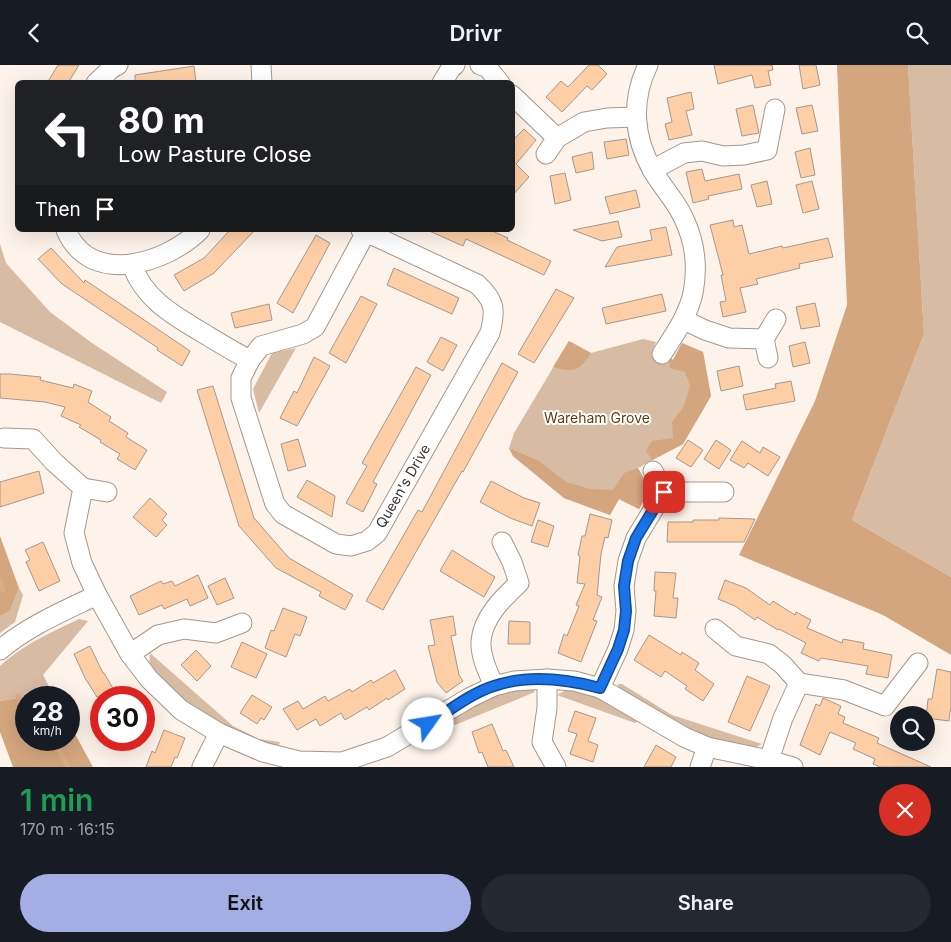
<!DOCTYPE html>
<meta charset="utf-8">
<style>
body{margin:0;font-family:Inter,sans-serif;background:#242831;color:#f1f3f6;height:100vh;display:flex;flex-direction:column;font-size:19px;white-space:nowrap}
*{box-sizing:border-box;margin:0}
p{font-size:16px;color:#9ea1a6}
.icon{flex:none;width:28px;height:28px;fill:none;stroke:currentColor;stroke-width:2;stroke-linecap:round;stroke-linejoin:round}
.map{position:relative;height:702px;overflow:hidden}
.details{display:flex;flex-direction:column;background:#171b24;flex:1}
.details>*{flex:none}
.banner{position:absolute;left:15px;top:15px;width:500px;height:152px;border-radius:8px;box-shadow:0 5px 20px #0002;background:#202124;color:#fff;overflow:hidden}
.buttons{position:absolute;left:890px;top:641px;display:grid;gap:10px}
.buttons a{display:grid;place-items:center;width:45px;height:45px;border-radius:50%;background:#171b24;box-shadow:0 5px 20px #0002;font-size:25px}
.speed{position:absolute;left:15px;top:621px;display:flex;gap:10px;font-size:25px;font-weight:700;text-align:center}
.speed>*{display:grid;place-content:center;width:65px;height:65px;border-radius:50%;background:#171b24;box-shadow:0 5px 20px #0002;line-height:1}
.speed small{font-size:12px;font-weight:400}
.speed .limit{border:8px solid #d22;background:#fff;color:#111}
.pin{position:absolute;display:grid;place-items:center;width:42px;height:42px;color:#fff;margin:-21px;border-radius:10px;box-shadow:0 2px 8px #0006}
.me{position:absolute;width:55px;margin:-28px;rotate:58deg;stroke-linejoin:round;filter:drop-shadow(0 0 4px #0008)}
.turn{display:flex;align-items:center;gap:18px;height:105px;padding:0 20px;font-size:22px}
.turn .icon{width:65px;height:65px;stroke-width:2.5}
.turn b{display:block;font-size:35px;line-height:42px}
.then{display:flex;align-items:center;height:48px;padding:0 20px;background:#0003;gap:10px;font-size:19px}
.round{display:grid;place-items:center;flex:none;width:52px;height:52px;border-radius:26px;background:#242831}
.summary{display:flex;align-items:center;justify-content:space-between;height:85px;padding:0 20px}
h1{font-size:30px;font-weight:600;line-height:38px;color:#1e9e55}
.button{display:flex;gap:10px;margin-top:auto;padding:10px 20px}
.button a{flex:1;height:58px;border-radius:30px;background:#a5aee4;color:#111;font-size:20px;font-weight:600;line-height:58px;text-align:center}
.button a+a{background:#242831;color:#f1f3f6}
header{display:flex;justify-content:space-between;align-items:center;height:65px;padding:0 20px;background:#171b24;font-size:22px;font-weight:600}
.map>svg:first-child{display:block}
.green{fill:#d8bba3}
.forest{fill:#d4a67f}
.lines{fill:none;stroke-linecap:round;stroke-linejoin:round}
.stream{stroke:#dbad85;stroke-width:5}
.building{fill:#fecfa6;stroke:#a5988d}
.minor-casing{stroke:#a4988d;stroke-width:21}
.minor{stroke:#fff;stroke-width:19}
.route-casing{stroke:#114b97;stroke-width:12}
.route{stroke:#1a73e8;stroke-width:9}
.labels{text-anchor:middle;stroke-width:4;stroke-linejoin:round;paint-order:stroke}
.park-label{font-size:14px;fill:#663a09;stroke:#fff}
.street-label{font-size:14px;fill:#39342f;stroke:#fff}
</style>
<header><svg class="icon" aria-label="back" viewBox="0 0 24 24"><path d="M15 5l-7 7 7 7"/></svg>Drivr<svg class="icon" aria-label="search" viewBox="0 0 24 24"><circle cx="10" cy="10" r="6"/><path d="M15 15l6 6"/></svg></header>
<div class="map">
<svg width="951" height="702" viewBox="0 0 951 702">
<rect width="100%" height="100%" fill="#fef3ea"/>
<g class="green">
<polygon points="908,0 951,0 951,512 852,455 924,269"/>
<polygon points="0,179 6,198 50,247 92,278 167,327 161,338 0,257"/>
<path d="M643,274l13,3 -3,7 20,11 9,-17 21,9 8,44 -28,48 -45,24c10,18 12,22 1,41l-20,-10 -9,16 -46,-17 -51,-42 -4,-8 5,-15 55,-92 22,12z"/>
<polygon points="296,283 259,348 253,324 272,288"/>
<polygon points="19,523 23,530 15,557 0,568 0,551 10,546"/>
<path d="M79,554l9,2 -45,54 9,17 -52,9v-35c26,-23 48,-32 79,-47z"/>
<path d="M150,588l83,73 26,13 21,3 -2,5c-18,-6 -38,-12 -55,-20 -23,-12 -54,-34 -70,-55 -4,-5 -4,-14 -3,-19z"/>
<polygon points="617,619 622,619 672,650 762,679 753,684 709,675 680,662 622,626"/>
<polygon points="525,622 533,624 535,627 438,667 435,663 495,628"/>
<polygon points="576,624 599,630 640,654 635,658 557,630 566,625"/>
</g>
<g class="forest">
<polygon points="837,0 908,0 924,269 852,455 951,512 951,590 883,550 739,490 815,336 847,240"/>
<path d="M569,276l22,12c-12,18 -17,20 -38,14z"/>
<polygon points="682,278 703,287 711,331 683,379 652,395 646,386 652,376 673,373 672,357 684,341 690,321 685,307 670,303 669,292 673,295"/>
<path d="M509,383l30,13 27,21 24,7 23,1 11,-17 14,-5c10,18 12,22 1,41l-20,-10 -9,16 -46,-17 -51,-42z"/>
<polygon points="0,471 19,523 10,546 0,551"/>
<polygon points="52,627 55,632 26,632 26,675 69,675 69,658 93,702 13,702 0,667 0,636"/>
</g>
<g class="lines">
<g class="stream">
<polyline points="0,516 3,525"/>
<polyline points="18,631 26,639"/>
<polyline points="54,675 68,702"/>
</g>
</g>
<g class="building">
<polygon points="58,0 79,0 68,18 47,18"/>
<polygon points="589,0 598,0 607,9 592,25 587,21 562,47 546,32 561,16 568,22"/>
<polygon points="714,0 772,0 773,5 768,6 771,20 755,23 752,10 718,19"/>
<polygon points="799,0 816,0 820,20 803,24"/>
<polygon points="194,1 196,18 135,18 135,10"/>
<polygon points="691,27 694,44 686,46 692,70 669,75 665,59 672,57 667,33"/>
<polygon points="753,40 759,68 742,71 736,44"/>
<polygon points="812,40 818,66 802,69 796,43"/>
<polygon points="524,64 536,75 516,99 529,112 512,131 512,76"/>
<polygon points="626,74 629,90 607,94 604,77"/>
<polygon points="810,83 815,110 801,113 795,87"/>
<polygon points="592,87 594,104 576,108 572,92"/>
<polygon points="702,104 705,116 739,109 742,124 708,131 709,134 693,138 686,107"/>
<polygon points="565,108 571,135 555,139 550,111"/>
<polygon points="767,116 772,139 757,142 751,120"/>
<polygon points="812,116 819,144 803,148 796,120"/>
<polygon points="636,125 640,142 610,149 605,132"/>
<polygon points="733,155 734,162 742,160 749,189 782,181 783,183 828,173 833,192 799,199 800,203 756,214 758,219 740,223 746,247 723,252 720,237 726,236 721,210 723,210 710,160"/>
<polygon points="618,156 622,172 602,176 573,165"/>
<polygon points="666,162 672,190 605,202 617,182 652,175 650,165"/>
<polygon points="230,165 255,165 214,208 184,226 174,210 204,193"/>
<polygon points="427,165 490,165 508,173 507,175 551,196 544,210 466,174 463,181"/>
<polygon points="316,170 330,178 293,248 277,238"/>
<polygon points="51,183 84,218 85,215 190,286 182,301 157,285 158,283 62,219 38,194"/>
<polygon points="394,203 459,233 452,249 387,220"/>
<polygon points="556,224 574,233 534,298 518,289"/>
<polygon points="662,229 666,246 606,259 602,243"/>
<polygon points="361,231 377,239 346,298 329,288"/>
<polygon points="815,238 820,261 801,264 796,242"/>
<polygon points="269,239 272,255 235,263 231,248"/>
<polygon points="441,272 457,280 443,306 427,297"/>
<polygon points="805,277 810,298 793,302 789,281"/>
<polygon points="314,292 330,301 297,361 280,353 294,326 297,328"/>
<polygon points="502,298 518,307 463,407 462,406 383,545 366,536 418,445 422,447"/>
<polygon points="739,301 743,321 721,326 717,306"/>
<polygon points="416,302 431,310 373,417 377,419 363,447 346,438 367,401 362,398"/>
<polygon points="0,309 10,309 41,312 40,315 73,323 74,319 92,326 88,337 111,352 109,356 128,368 126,372 147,385 135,405 117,394 120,389 100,377 101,375 79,362 81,360 61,351 65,342 45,337 0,333"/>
<polygon points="791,316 795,336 746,345 743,330 776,323 775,319"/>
<polygon points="213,321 254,453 289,493 353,530 345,545 319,531 321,527 276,503 239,461 197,325"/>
<polygon points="298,374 306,401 288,406 281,379"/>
<polygon points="688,375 703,385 691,402 676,393"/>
<polygon points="716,375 731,385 719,404 704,394"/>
<polygon points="742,376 760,388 763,382 780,392 768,411 748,398 744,403 730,395"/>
<polygon points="39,406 44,428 0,442 0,417"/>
<polygon points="307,415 335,431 332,452 297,432"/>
<polygon points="491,416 524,433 540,438 532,461 510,453 480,437"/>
<polygon points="150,433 167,449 162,455 167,460 156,472 133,452"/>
<polygon points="590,449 612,455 608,473 605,472 601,489 597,530 602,532 593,555 597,556 581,597 558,588 564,569 567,571 579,541 576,540 585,519 577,518 580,491 578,490 582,471 585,471"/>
<polygon points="719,453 755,454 744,477 667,477 668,457 693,457 693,455 719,455"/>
<polygon points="538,455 554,461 548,482 531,477"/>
<polygon points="43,477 60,516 39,526 26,497 30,495 25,485"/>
<polygon points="452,485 495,512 484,532 440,506"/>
<polygon points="655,507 676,508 673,533 678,533 676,553 654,551 656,526 654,526"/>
<polygon points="198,510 208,533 190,541 187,534 164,544 162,540 139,550 130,531 161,516 163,519 172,516 175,521"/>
<polygon points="225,513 234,533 217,540 208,521"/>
<polygon points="725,515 746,523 770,540 773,536 795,550 796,547 811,555 807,563 842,578 843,574 864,578 863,584 892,590 888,613 866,609 868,601 821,593 819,596 801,588 806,578 779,564 778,565 757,552 755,555 735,541 718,534"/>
<polygon points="283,543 307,552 300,571 295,569 286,592 265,583 271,565 274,566"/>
<polygon points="453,551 456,570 451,571 459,610 463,616 446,628 437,617 428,581 435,580 430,555"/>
<polygon points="509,556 530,557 530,579 508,579"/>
<polygon points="649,570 681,590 682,587 699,598 695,605 714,619 703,636 685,624 687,621 665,606 661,612 634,595"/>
<polygon points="242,577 267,589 256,613 231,602"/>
<polygon points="90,581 103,608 104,608 118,632 97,632 85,613 74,589"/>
<polygon points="196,585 211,601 197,616 181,600"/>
<polygon points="937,604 951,607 951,640 949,656 926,653 928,634 932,634"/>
<polygon points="395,605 405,624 388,635 387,633 369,645 367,642 345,655 341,648 320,661 316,654 297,665 283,644 298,636 303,644 325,631 328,636 350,624 352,627 371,615 373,618"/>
<polygon points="747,611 770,621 750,666 728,657"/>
<polygon points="252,630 272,642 264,655 261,653 257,659 240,648"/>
<polygon points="823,633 841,641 838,649 845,652 843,658 879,673 877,678 931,702 880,702 873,699 875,694 853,684 856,678 830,667 820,690 800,680 816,639 820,641"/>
<polygon points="575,646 596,653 588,676 598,680 593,697 570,689 577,669 568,666"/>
<polygon points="492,659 503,686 506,685 514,702 488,702 482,687 479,688 472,667"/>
<polygon points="164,665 185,673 177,693 175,692 171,702 146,702 152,686 155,688"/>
<polygon points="656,680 676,692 671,702 644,702"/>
</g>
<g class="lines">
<defs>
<g id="minor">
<polyline points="261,0 262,18"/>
<polyline points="480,0 487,2 500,18"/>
<path d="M648,0c-17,35 -15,72 5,106 9,16 24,31 31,48 11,23 14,48 9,74 -5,23 -19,42 -31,61"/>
<polyline points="96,18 112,3 118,0"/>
<polyline points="442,18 451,3 455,0"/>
<polyline points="512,30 557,73 584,57 607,53 636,52"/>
<polyline points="546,89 557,73"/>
<polyline points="652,105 684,88 702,86 723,91 744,90 767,85 775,44"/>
<path d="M66,165c24,57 100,34 134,0"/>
<path d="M361,165l5,2 111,52c18,17 19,25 13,49l-113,200 -10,8 -16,5 -15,-2 -53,-30 -8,-10 -34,-106v-20l9,-18 11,-14 42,-12 12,-7 51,-95"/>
<path d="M132,200c12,34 41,50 71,68 15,9 31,19 47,27"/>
<polyline points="684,255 705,265 729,273 764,274 768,293"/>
<polyline points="764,274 776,254"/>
<polyline points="4,373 33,374 54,397 83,423 74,468 82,498 97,530 130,589 149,614 181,645 219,668 263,687 299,696 342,697 387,682 469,633 494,621 514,616 547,614 574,616 600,623 684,672 707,682 769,695 793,702"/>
<polyline points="653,406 664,427"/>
<polyline points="83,423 107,427"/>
<polyline points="715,564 736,581 769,589 783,600 799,618"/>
<path d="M0,585c28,-24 64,-39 97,-55"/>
<polyline points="130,589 158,570 184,564 216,568 242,558"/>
<polyline points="547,614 547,643 542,677 556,702"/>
<path d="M494,621c-6,-14 -14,-30 -13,-45 2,-24 22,-43 38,-58l-7,-21 -10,-20"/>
<polyline points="600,623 618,584 624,565 626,546 624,521 628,496 636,473 664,427 724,427"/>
<polyline points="769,695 783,653 799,618 844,625 885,641 918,598"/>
<polyline points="202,702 219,668"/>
<polyline points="700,702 707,682"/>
</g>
</defs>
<use href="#minor" class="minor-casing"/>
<use href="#minor" class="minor"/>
</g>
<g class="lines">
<defs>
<path id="route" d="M428,659c21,-13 43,-31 66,-38 35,-12 72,-7 106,2l18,-39 6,-19 2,-19 -2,-25 4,-25 8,-23 28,-46"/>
</defs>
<use href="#route" class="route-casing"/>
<use href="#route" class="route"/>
</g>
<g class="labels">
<g class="park-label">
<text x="597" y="358">Wareham Grove</text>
</g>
<g class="street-label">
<text transform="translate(403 421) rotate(-60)" y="5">Queen's Drive</text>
</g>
</g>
</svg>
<div class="buttons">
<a><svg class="icon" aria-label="search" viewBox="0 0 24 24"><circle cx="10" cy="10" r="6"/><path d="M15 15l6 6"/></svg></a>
</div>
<div class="speed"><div>28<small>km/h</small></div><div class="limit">30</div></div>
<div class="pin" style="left:664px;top:427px;background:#d93025"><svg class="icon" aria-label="arrive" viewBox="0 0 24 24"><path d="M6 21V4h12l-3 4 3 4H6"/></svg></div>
<svg class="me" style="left:428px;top:659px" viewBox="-20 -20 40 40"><circle r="19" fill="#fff"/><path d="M0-13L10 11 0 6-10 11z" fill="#1a73e8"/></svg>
<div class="banner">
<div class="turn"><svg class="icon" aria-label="left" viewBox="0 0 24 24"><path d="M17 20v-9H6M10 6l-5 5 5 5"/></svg><div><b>80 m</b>Low Pasture Close</div></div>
<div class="then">Then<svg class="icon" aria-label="arrive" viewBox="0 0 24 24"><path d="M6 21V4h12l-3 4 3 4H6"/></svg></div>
</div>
</div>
<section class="details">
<div class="summary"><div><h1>1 min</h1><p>170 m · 16:15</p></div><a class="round" style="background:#d93025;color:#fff"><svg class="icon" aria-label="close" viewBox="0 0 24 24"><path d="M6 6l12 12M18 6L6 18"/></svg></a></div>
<div class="button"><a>Exit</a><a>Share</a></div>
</section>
